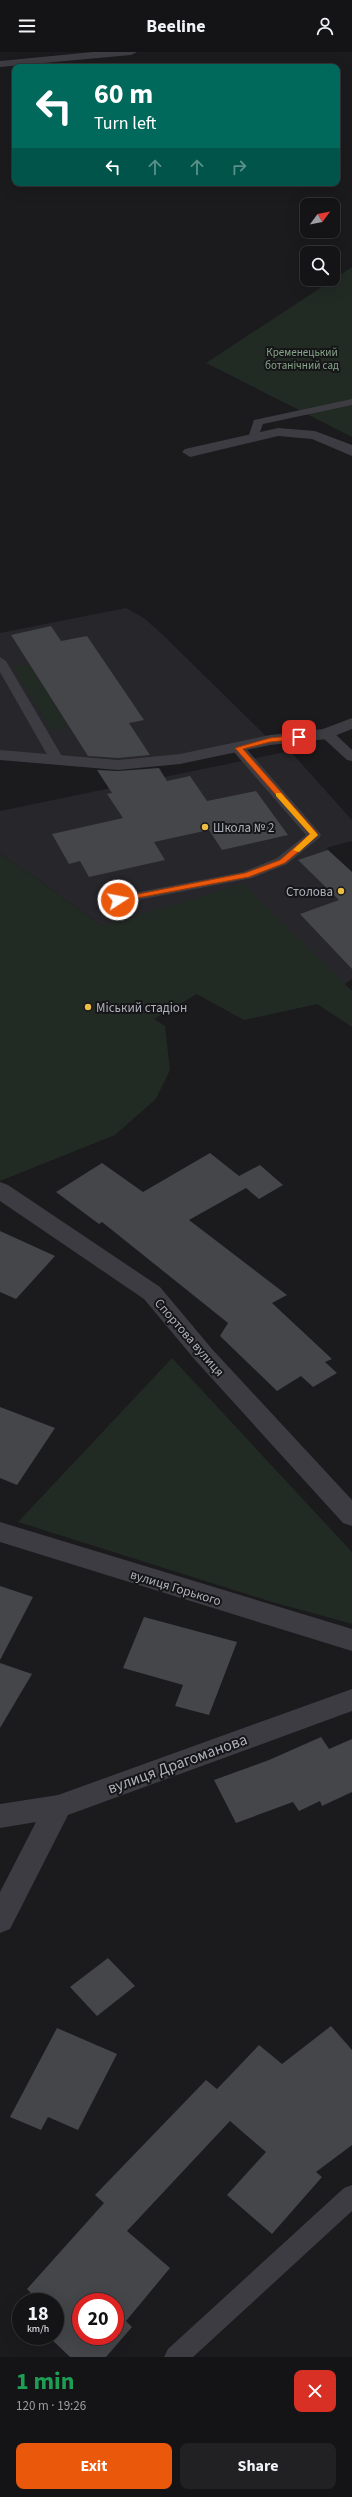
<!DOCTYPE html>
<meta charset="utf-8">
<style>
body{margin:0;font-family:"Source Sans 3",sans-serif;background:#212123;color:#f1f3f6;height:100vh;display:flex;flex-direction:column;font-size:15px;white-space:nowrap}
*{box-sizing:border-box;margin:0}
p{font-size:13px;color:#9d9ea1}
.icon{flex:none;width:22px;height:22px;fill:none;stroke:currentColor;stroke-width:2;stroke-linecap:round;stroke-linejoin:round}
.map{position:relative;height:2305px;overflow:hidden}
.sheet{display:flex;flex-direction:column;background:#141416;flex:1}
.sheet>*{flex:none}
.guide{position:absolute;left:12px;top:12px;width:328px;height:122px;border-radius:8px;box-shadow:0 4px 16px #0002,0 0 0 1px #333335;background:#00695c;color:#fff;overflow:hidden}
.needle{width:26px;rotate:58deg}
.controls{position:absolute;left:300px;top:146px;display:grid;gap:8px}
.controls a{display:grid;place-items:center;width:40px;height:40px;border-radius:8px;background:#141416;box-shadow:0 4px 16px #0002,0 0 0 1px #333335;font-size:20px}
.speed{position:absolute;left:12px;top:2241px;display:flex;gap:8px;font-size:20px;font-weight:700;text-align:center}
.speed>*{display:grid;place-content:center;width:52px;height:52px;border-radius:50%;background:#141416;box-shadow:0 4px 16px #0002,0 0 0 1px #333335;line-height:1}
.speed small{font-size:10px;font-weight:400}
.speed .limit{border:6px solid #d22;background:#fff;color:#111}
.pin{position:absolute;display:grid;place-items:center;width:34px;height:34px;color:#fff;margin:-17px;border-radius:8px;box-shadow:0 2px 6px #0006}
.me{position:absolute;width:44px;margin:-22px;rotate:79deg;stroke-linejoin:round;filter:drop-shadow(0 0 3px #0008)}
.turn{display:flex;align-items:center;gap:14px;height:84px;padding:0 16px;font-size:18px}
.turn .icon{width:52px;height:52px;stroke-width:2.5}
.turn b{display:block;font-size:28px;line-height:34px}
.lanes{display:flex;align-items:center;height:38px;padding:0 16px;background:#0003;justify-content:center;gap:20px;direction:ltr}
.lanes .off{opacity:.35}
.round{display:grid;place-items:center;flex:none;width:42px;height:42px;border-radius:8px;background:#212123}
.headline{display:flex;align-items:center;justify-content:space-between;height:68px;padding:0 16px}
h1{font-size:24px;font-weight:700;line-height:30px;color:#1e9e55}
.action{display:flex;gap:8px;margin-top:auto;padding:8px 16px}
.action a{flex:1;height:46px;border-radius:8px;background:#ea580c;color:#fff;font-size:16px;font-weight:700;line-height:46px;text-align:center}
.action a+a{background:#212123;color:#f1f3f6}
header{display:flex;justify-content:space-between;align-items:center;height:52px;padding:0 16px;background:#141416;font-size:18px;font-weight:700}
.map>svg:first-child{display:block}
.built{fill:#27262a}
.green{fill:#222a24}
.building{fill:#45464a;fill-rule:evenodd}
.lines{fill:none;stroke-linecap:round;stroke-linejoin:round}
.service{fill:#3c3c42;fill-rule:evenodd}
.minor{fill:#3c3c42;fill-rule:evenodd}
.route{fill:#ea580c;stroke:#983908}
.slow{fill:#f59e0b}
.poi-dot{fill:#ecbd44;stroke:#161518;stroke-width:1.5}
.labels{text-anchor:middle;stroke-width:4;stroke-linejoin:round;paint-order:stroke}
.far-park-label{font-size:11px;fill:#86a589;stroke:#161518}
.poi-label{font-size:13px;fill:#aeb1bc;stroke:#161518;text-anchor:start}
.street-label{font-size:13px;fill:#aeb1bc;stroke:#161518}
.near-street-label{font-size:16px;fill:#aeb1bc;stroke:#161518}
</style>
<header><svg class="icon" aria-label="menu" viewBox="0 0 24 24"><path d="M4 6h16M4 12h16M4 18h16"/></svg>Beeline<svg class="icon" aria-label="person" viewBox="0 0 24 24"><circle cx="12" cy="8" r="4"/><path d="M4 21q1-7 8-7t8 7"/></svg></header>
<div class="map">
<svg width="352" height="2305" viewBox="0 0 352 2305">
<rect width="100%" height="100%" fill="#1b1a1d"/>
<g class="built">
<polygon points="126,556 144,566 163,583 270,688 118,713 0,704 0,581"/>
<polygon points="290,699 352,768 352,789 326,796 352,820 352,927 317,952 244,968 197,942 0,801 0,759"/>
</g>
<g class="green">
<polygon points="352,215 352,385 206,311"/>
<polygon points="29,612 68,675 51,678 13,615"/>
<polygon points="0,801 102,874 243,832 352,939 352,975 317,952 244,968 197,942 154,967 165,974 170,1018 156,1047 115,1083 0,1129"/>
<polygon points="172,1306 352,1500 352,1572 272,1550 18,1470"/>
</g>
<g class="building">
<polygon points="51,574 61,589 87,584 144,668 129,671 150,703 118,706 88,704 11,583"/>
<polygon points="159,716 167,729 190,724 207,749 256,739 288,783 222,798 209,778 154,790 165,808 89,825 80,809 69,812 52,782 123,766 107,742 112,741 97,718 118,719"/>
<polygon points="328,798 352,820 352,917 300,862 339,848 298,808"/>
<polygon points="210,1101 239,1124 260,1113 283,1133 259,1147 246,1136 189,1168 287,1243 272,1251 332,1307 325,1310 337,1321 313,1335 301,1324 277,1339 220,1284 228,1271 102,1170 99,1172 56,1140 102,1111 143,1140"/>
<polygon points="0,1179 55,1204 16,1247 0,1240"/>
<polygon points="0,1355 55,1376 17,1433 0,1426"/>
<polygon points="0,1534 33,1545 0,1608"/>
<polygon points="144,1565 237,1590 209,1663 175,1654 183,1633 123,1616"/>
<polygon points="0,1611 32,1622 0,1676"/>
<polygon points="321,1685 329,1697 352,1687 352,1740 322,1754 320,1749 299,1759 293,1750 236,1771 214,1728 269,1708"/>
<polygon points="108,1906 135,1934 97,1964 70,1935"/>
<path d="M331,1974l21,24v95l-36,27 6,5 -50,57 -45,-39 39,-43 -36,-31 -103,110 43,37 -44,53 6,6 -26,30h-36l-21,-20 6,-1v-6l7,-8 -7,-6v-14h-15l-13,-13 77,-86 -9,-8 111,-115 11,9 42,-44 23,19zM81,2250h34v34h-34z"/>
<polygon points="57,1976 117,2002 78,2078 48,2065 41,2078 10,2065"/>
</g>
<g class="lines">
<g class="service">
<polygon points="352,347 352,353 263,372 257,388 253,389 248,386 254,368"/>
<polygon points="0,605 6,609 63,706 61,709 51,709 49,706 0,620"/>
<polygon points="327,678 332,679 352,698 352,709 347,708 322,685 321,682 322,679"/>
<polygon points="238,692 243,693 319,780 321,783 319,786 287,812 252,826 118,852 113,851 111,848 113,845 118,844 243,820 277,806 306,783 233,699 232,696 233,693"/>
<polygon points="352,2133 352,2159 193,2305 164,2305 168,2297 344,2136"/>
</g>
<g class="minor">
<polygon points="93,0 137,0 131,3 0,15 0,9"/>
<polygon points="278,376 315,379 352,393 352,404 312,387 278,384 190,405 182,400 185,397"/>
<polygon points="352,666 352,677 327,687 270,693 180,712 118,718 0,708 0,698 118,708 180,702 270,683 323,677"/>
<polygon points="0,1130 8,1133 160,1235 212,1297 352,1448 352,1474 343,1471 196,1309 144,1247 0,1149"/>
<polygon points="0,1470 352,1577 352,1599 0,1490"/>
<polygon points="352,1637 352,1659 68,1763 10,1877 0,1881 0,1840 36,1770 0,1776 0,1752 58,1743"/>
</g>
</g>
<polygon class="route" points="299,683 301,684 301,687 270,690 243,697 317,781 317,784 285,811 249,825 116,850 116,846 118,846 245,821 280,808 310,782 235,696 270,686"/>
<polygon class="slow" points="276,741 281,741 318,783 299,800 293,798 310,782 276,744"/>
<g class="poi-dot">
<circle cx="205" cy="775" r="4"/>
<circle cx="341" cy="839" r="4"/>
<circle cx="88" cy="955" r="4"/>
</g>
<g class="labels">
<g class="far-park-label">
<text x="302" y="304">Кременецький<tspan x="302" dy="13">ботанічний сад</tspan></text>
</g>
<g class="poi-label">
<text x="213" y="780">Школа № 2</text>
<text x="333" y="844" text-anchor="end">Столова</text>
<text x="96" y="960">Міський стадіон</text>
</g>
<g class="street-label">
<text transform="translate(190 1285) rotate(49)" y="5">Спортова вулиця</text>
<text transform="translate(176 1535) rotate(17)" y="5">вулиця Горького</text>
</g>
<g class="near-street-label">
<text transform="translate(177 1711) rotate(-20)" y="6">вулиця Драгоманова</text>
</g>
</g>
</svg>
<div class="controls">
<a><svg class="needle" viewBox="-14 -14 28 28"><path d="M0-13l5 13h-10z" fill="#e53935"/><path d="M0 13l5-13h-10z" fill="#9d9ea1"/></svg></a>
<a><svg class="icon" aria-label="search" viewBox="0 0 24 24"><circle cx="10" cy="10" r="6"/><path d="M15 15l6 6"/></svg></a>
</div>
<div class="speed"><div>18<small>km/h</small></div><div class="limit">20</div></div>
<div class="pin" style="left:299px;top:685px;background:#d93025"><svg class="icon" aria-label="arrive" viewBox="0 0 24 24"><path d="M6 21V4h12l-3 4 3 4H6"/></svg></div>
<svg class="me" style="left:118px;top:848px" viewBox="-20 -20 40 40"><circle r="17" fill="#ea580c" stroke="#fff" stroke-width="3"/><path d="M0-11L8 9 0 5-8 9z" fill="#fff"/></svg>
<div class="guide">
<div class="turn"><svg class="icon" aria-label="left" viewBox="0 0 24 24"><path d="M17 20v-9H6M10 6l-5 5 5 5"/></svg><div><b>60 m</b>Turn left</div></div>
<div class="lanes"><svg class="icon" aria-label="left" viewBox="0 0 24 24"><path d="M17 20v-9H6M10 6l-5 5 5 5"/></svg><svg class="icon off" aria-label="ahead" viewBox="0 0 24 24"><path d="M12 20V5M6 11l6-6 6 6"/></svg><svg class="icon off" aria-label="ahead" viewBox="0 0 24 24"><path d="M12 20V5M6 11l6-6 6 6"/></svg><svg class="icon off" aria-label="right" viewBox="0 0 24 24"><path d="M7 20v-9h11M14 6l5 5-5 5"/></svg></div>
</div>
</div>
<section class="sheet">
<div class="headline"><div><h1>1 min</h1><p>120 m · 19:26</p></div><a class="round" style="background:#d93025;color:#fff"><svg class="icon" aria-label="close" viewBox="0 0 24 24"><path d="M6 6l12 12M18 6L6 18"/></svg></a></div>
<div class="action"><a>Exit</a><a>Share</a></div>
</section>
